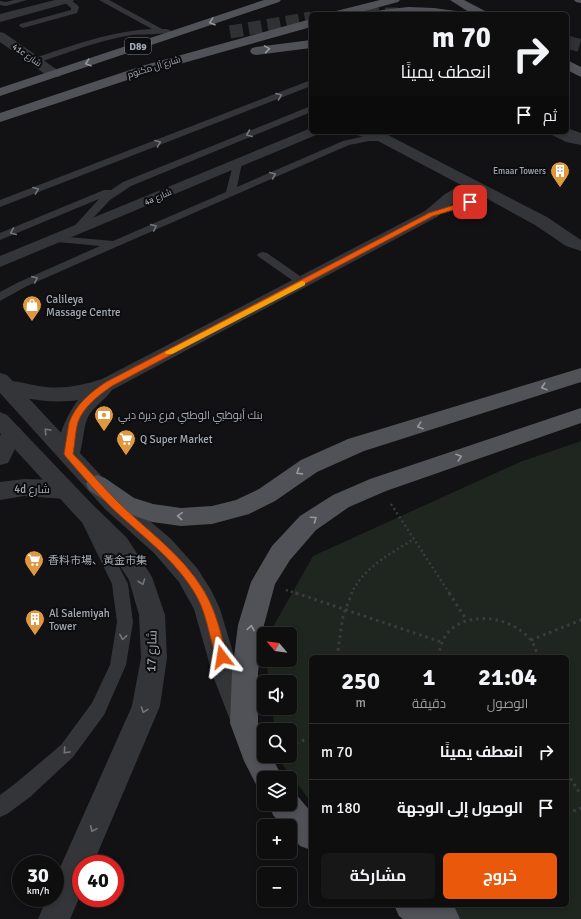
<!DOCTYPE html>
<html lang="ar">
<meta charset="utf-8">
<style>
body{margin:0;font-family:Signika,Cairo,"Noto Sans SC",sans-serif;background:#171718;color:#f1f3f6;direction:rtl;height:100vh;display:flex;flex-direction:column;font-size:15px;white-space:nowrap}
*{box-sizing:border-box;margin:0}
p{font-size:13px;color:#9b9c9e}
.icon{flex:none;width:22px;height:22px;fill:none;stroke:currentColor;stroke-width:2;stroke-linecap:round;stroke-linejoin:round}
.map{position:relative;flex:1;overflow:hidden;direction:ltr}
.drawer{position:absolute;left:309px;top:655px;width:260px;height:252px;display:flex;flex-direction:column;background:#0e0e0f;border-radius:6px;box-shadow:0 2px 6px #0003,0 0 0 1px #2e2e2f;direction:rtl}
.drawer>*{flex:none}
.top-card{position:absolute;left:309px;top:12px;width:260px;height:122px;border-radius:6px;box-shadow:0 2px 6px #0003,0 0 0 1px #2e2e2f;direction:rtl;background:#0e0e0f;color:#f1f3f6;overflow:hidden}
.needle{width:26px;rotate:299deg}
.controls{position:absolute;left:257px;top:627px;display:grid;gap:8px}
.controls a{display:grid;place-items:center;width:40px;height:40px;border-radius:6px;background:#0e0e0f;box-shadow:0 2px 6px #0003,0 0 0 1px #2e2e2f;font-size:20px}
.speed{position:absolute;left:12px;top:855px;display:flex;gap:8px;font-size:20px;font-weight:700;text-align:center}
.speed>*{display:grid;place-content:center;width:52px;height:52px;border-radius:50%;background:#0e0e0f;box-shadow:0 2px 6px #0003,0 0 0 1px #2e2e2f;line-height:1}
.speed small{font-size:10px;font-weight:400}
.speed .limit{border:6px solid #d22;background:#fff;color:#111}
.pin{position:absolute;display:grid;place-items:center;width:34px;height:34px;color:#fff;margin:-17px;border-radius:8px;box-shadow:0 2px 6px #0006}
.me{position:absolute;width:44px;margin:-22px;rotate:346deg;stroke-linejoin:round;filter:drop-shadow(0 0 3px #0008)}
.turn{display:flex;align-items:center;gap:14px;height:84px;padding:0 12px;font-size:18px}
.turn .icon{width:52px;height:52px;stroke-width:2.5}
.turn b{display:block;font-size:28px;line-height:34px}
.then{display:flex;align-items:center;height:38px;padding:0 12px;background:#0003;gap:8px;font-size:15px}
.eta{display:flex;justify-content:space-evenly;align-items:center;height:68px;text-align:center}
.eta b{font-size:24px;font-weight:700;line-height:28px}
.cta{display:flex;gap:8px;margin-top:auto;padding:8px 12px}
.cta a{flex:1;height:46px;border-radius:6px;background:#ea580c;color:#fff;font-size:16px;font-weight:700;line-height:46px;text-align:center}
.cta a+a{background:#171718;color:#f1f3f6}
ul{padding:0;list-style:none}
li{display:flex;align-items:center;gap:12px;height:56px;padding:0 12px;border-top:1px solid #2e2e2f}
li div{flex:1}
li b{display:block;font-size:15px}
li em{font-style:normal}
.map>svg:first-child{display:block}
.green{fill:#1f261f}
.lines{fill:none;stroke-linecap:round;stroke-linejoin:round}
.primary-tunnel{stroke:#2f3134;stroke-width:13;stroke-dasharray:13 6;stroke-linecap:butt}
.path-far1{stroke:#3a3c3f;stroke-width:2.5;stroke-dasharray:2 3;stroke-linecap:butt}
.path{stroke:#3a3c3f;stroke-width:3;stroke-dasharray:2.5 4;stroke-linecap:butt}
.service{fill:#343538;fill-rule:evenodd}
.minor{fill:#343538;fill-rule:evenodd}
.tertiary{fill:#343538;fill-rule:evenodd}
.primary{fill:#505257;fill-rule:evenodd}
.oneway{stroke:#9499a1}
.oneway2{stroke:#72767c}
.route{fill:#ea580c;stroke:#983908}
.slow{fill:#f59e0b}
.labels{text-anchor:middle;stroke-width:4;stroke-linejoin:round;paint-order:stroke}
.far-street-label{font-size:9px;fill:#a5abb3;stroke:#0d0d0f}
.far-poi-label{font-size:9px;fill:#a5abb3;stroke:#0d0d0f;text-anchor:end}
.shield{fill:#0d0d0f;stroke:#777c82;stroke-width:1}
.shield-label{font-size:10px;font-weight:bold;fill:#a5abb3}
.poi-label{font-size:11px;fill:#a5abb3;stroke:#0d0d0f;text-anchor:start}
.street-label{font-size:11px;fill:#a5abb3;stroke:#0d0d0f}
.near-street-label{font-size:13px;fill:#a5abb3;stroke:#0d0d0f}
</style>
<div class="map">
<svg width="581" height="919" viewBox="0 0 581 919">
<rect width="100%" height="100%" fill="#121214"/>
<polygon class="green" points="581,441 581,919 456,919 429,905 567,905 567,657 311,657 311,802 279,760 278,756 290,756 290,730 275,730 272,708 290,708 290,682 269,682 266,660 290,660 290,634 269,634 313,556 520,462"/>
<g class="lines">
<g class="primary-tunnel">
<polyline points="366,14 403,14"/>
<polyline points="230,32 311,18"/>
<polyline points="567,42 581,46"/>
</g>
<g class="path-far1">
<polyline points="391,504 450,594"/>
<polyline points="286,590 299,594"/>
<path d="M351,594c13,-27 39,-40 63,-55"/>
</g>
<g class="path">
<polyline points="296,593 441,642"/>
<polyline points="449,593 466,619"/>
<polyline points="531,640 581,620"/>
<polyline points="337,657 343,616 352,593"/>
<path d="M439,657c2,-47 64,-48 90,-19 5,5 7,12 9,19"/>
<polyline points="290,746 311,737"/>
<polyline points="567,773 581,795"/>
<polyline points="567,813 581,808"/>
</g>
<g class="service">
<polygon points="14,0 27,0 6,6 0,5 0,1 6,2"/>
<path d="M62,0c8,0 12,1 17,7l-2,6 -54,15 -4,-2 1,-2 51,-14v-2z"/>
<path d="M99,0h10l53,29h5l4,2c-5,4 -30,3 -39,4 -32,5 -63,17 -94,28h-6l-1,-2 1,-2c39,-13 78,-28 120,-30z"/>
<polygon points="311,80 311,86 0,207 0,200"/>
<polygon points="311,106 311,112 131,186 110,200 78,234 70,234 69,232 99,199 0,240 0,233 104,190 111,190 123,182"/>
<path d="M546,132c13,0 23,5 35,7v6l-15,-3z"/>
<polygon points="369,135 383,135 388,138 383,141 369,141 349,145 27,286 0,301 0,292 19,282 100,246 57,242 53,241 52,239 53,237 57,236 113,241 226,192 234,161 237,160 242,163 237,187 343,141"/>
<polygon points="263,252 267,253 307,281 309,283 307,285 299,285 259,257 257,255 259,253"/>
<polygon points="89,516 94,518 128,584 133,622 126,665 104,715 73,757 30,797 7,814 0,817 0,795 16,783 61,745 92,703 110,665 117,622 112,584 82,522 84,518"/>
</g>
<g class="minor">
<polygon points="55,0 74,0 72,2 0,22 0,14"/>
<polygon points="0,32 4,33 59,71 61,74 59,77 49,77 0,42"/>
<polygon points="311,128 311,132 318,132 316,135 0,267 0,256"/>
<polygon points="567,128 581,133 581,143 561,135 559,132 567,132"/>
<path d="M355,132h23l10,3 159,82 34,23v11l-15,-5 -31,-21 -62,-34 -16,9 -20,17 -325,173c-7,10 -18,16 -24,27 -6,13 -4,30 -11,43l-8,2 -8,-2c-9,-16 7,-47 17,-60 -27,4 -52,-1 -78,-8v-10c14,-4 31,4 46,5 19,2 38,-2 56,-8l323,-168 20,-17 16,-9 -83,-44 -21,-6z"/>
<polygon points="12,425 20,428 23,433 8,463 0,465 0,436 4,428"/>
<polygon points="24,479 57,480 73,484 76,490 73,496 65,499 24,496 0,500 0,482"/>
</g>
<g class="tertiary">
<polygon points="0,373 7,375 121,497 171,539 197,568 211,590 220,609 240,676 256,716 252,725 242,729 232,725 213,676 194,609 179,582 154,553 105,509 0,393"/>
<polygon points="0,412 7,415 91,503 127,538 152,577 165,615 167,658 160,706 93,864 81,864 81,894 70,919 38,919 47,898 55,898 55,879 132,706 141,658 139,615 129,580 111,552 75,515 0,433"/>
</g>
<g class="primary">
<polygon points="264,0 281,0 279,2 0,96 0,88"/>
<polygon points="380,0 400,0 398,2 354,14 334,14 336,11"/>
<polygon points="450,0 464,0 485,11 487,14 472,14"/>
<polygon points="574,0 581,0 581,3 576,2"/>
<polygon points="408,7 434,8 456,11 458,14 376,14 378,11 382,10"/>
<polygon points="311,19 311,27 155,71 0,122 0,113 145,65"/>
<polygon points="311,40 311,48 256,55 252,54 250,51 252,48 256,47"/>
<polygon points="567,60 581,67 581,77 567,70"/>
<polygon points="581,368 581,382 364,451 317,472 275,501 249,514 212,524 181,526 152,522 118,510 89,490 86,484 89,478 97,475 105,478 134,498 153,504 181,508 212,506 236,500 259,489 301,460 348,439"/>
<polygon points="581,408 581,423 386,491 349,507 316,530 290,560 275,584 264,625 258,672 258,723 264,739 264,756 271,756 283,778 264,778 264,791 258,788 244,761 230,723 232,672 238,625 251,582 272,546 300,516 333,495 370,479"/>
<polygon points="290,792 295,793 311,812 311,850 300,846 290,834 290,826 283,826 273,815 269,804 290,804"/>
<polygon points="394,905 449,905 455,908 460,919 403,919 399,916"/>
</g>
</g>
<defs><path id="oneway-chevron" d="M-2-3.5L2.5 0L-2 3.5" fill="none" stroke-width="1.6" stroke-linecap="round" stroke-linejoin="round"/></defs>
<g class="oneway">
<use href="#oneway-chevron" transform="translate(212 22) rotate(161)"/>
<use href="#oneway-chevron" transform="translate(267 49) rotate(-9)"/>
<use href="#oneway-chevron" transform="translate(88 63) rotate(162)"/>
<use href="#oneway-chevron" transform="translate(544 387) rotate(162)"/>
<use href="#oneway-chevron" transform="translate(420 426) rotate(162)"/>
<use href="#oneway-chevron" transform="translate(459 457) rotate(-19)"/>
<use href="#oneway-chevron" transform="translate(299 472) rotate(148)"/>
<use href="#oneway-chevron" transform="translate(180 516) rotate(-177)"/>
<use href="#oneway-chevron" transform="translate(314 519) rotate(-35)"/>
<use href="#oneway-chevron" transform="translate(251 628) rotate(-80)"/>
</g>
<g class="oneway2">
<use href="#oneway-chevron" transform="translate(279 96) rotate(-21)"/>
<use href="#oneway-chevron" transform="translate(249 134) rotate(158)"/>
<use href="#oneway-chevron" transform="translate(158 143) rotate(-21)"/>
<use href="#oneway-chevron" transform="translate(273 175) rotate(-23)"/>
<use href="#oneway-chevron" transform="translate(36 190) rotate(-21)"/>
<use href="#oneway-chevron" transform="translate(154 227) rotate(-24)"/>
<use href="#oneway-chevron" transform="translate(13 232) rotate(157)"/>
<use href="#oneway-chevron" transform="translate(35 279) rotate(-24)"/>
<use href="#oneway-chevron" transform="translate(47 431) rotate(-133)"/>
<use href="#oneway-chevron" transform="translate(142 582) rotate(71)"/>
<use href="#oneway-chevron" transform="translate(123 637) rotate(99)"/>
<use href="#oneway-chevron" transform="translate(144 710) rotate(110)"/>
<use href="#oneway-chevron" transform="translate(66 751) rotate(133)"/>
<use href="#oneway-chevron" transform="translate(93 829) rotate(114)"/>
</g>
<path class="route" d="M470,200l4,2 -1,2 -40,12 -321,170c-13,9 -28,20 -34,36 -3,10 -3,22 -5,32 15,15 29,32 44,47 30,30 65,53 87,90 12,20 17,43 23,66l-1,3 -4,2 -4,-2c-9,-20 -10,-43 -21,-63 -21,-38 -56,-61 -86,-90 -16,-16 -31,-34 -45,-50l-2,-3c2,-10 3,-21 5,-31 6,-18 22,-31 37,-41l323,-169z"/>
<polygon class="slow" points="302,281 305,282 305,285 172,354 166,354 165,352"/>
<defs>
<symbol id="building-pin" viewBox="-11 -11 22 30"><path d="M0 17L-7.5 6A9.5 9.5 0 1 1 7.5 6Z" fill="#df983f" stroke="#0d0d0f"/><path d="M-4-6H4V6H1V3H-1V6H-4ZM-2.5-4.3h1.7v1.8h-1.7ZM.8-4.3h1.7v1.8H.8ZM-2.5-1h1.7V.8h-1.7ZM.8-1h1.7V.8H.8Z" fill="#fff"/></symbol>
<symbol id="shop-pin" viewBox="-11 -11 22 30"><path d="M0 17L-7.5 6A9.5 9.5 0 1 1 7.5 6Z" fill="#df983f" stroke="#0d0d0f"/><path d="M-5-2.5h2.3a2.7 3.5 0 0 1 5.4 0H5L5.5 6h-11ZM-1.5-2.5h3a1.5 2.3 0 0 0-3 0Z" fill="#fff"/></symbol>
<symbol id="bank-pin" viewBox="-11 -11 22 30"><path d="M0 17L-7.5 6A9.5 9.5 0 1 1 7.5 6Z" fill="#df983f" stroke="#0d0d0f"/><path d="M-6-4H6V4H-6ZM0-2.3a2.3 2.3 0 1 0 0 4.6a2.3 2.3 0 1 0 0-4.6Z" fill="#fff"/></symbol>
<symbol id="supermarket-pin" viewBox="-11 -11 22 30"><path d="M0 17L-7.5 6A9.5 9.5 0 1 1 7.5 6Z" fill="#df983f" stroke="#0d0d0f"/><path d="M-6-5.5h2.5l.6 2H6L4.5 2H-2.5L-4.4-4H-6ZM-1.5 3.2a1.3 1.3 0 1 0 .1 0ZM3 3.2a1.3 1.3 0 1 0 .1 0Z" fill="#fff"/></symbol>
</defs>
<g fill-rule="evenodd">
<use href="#building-pin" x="549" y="160" width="22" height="30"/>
<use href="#shop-pin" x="21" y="294" width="22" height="30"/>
<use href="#bank-pin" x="93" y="404" width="22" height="30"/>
<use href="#supermarket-pin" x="115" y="428" width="22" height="30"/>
<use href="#supermarket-pin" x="23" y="549" width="22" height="30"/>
<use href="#building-pin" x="24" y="608" width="22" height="30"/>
</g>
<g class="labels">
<g class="far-street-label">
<text transform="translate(27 55) rotate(35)" y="3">41c شارع</text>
<text transform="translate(154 67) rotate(-17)" y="3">شارع آل مكتوم</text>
<text transform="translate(158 197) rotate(-23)" y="3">4a شارع</text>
</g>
<g class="far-poi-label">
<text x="546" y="174">Emaar Towers</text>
</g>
<rect class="shield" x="125" y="38" width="26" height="16" rx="3"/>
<g class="shield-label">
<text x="138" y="50">D89</text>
</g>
<g class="poi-label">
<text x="46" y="303">Calileya<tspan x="46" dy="13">Massage Centre</tspan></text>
<text x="118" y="419">بنك أبوظبي الوطني فرع ديرة دبي</text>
<text x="140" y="443">Q Super Market</text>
<text x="48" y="564">香料市場、黃金市集</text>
<text x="49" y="617">Al Salemiyah<tspan x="49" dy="13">Tower</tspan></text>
</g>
<g class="street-label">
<text x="32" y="493">4d شارع</text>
</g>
<g class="near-street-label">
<text transform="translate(151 651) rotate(-88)" y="5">شارع 17</text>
</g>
</g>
</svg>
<div class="controls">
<a><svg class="needle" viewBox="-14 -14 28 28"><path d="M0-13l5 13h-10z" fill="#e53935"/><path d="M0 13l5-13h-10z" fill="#9b9c9e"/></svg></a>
<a><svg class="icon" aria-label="sound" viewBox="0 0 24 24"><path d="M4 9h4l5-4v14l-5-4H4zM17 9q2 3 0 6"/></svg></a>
<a><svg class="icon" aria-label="search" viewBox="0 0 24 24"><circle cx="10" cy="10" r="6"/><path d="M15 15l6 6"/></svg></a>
<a><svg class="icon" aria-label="layers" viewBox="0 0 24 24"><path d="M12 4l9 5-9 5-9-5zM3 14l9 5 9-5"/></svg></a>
<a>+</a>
<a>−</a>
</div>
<div class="speed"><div>30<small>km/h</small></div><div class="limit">40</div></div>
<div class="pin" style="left:470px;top:202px;background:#d93025"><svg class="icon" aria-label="arrive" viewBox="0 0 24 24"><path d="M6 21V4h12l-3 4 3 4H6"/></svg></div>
<svg class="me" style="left:222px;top:657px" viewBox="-20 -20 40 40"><path d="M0-17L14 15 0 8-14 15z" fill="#ea580c" stroke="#fff" stroke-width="4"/></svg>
<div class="top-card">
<div class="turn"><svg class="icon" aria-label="right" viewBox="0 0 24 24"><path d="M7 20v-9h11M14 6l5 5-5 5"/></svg><div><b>70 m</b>انعطف يمينًا</div></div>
<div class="then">ثم<svg class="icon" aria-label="arrive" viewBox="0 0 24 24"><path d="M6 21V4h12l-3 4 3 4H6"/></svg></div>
</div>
<section class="drawer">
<div class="eta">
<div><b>21:04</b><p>الوصول</p></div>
<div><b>1</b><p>دقيقة</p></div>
<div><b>250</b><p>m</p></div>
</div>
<ul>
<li><svg class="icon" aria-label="right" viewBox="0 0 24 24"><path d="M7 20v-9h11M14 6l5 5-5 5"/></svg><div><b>انعطف يمينًا</b></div><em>70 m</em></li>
<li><svg class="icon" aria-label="arrive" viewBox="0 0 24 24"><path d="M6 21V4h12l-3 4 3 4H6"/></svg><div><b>الوصول إلى الوجهة</b></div><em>180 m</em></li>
</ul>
<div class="cta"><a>خروج</a><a>مشاركة</a></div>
</section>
</div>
